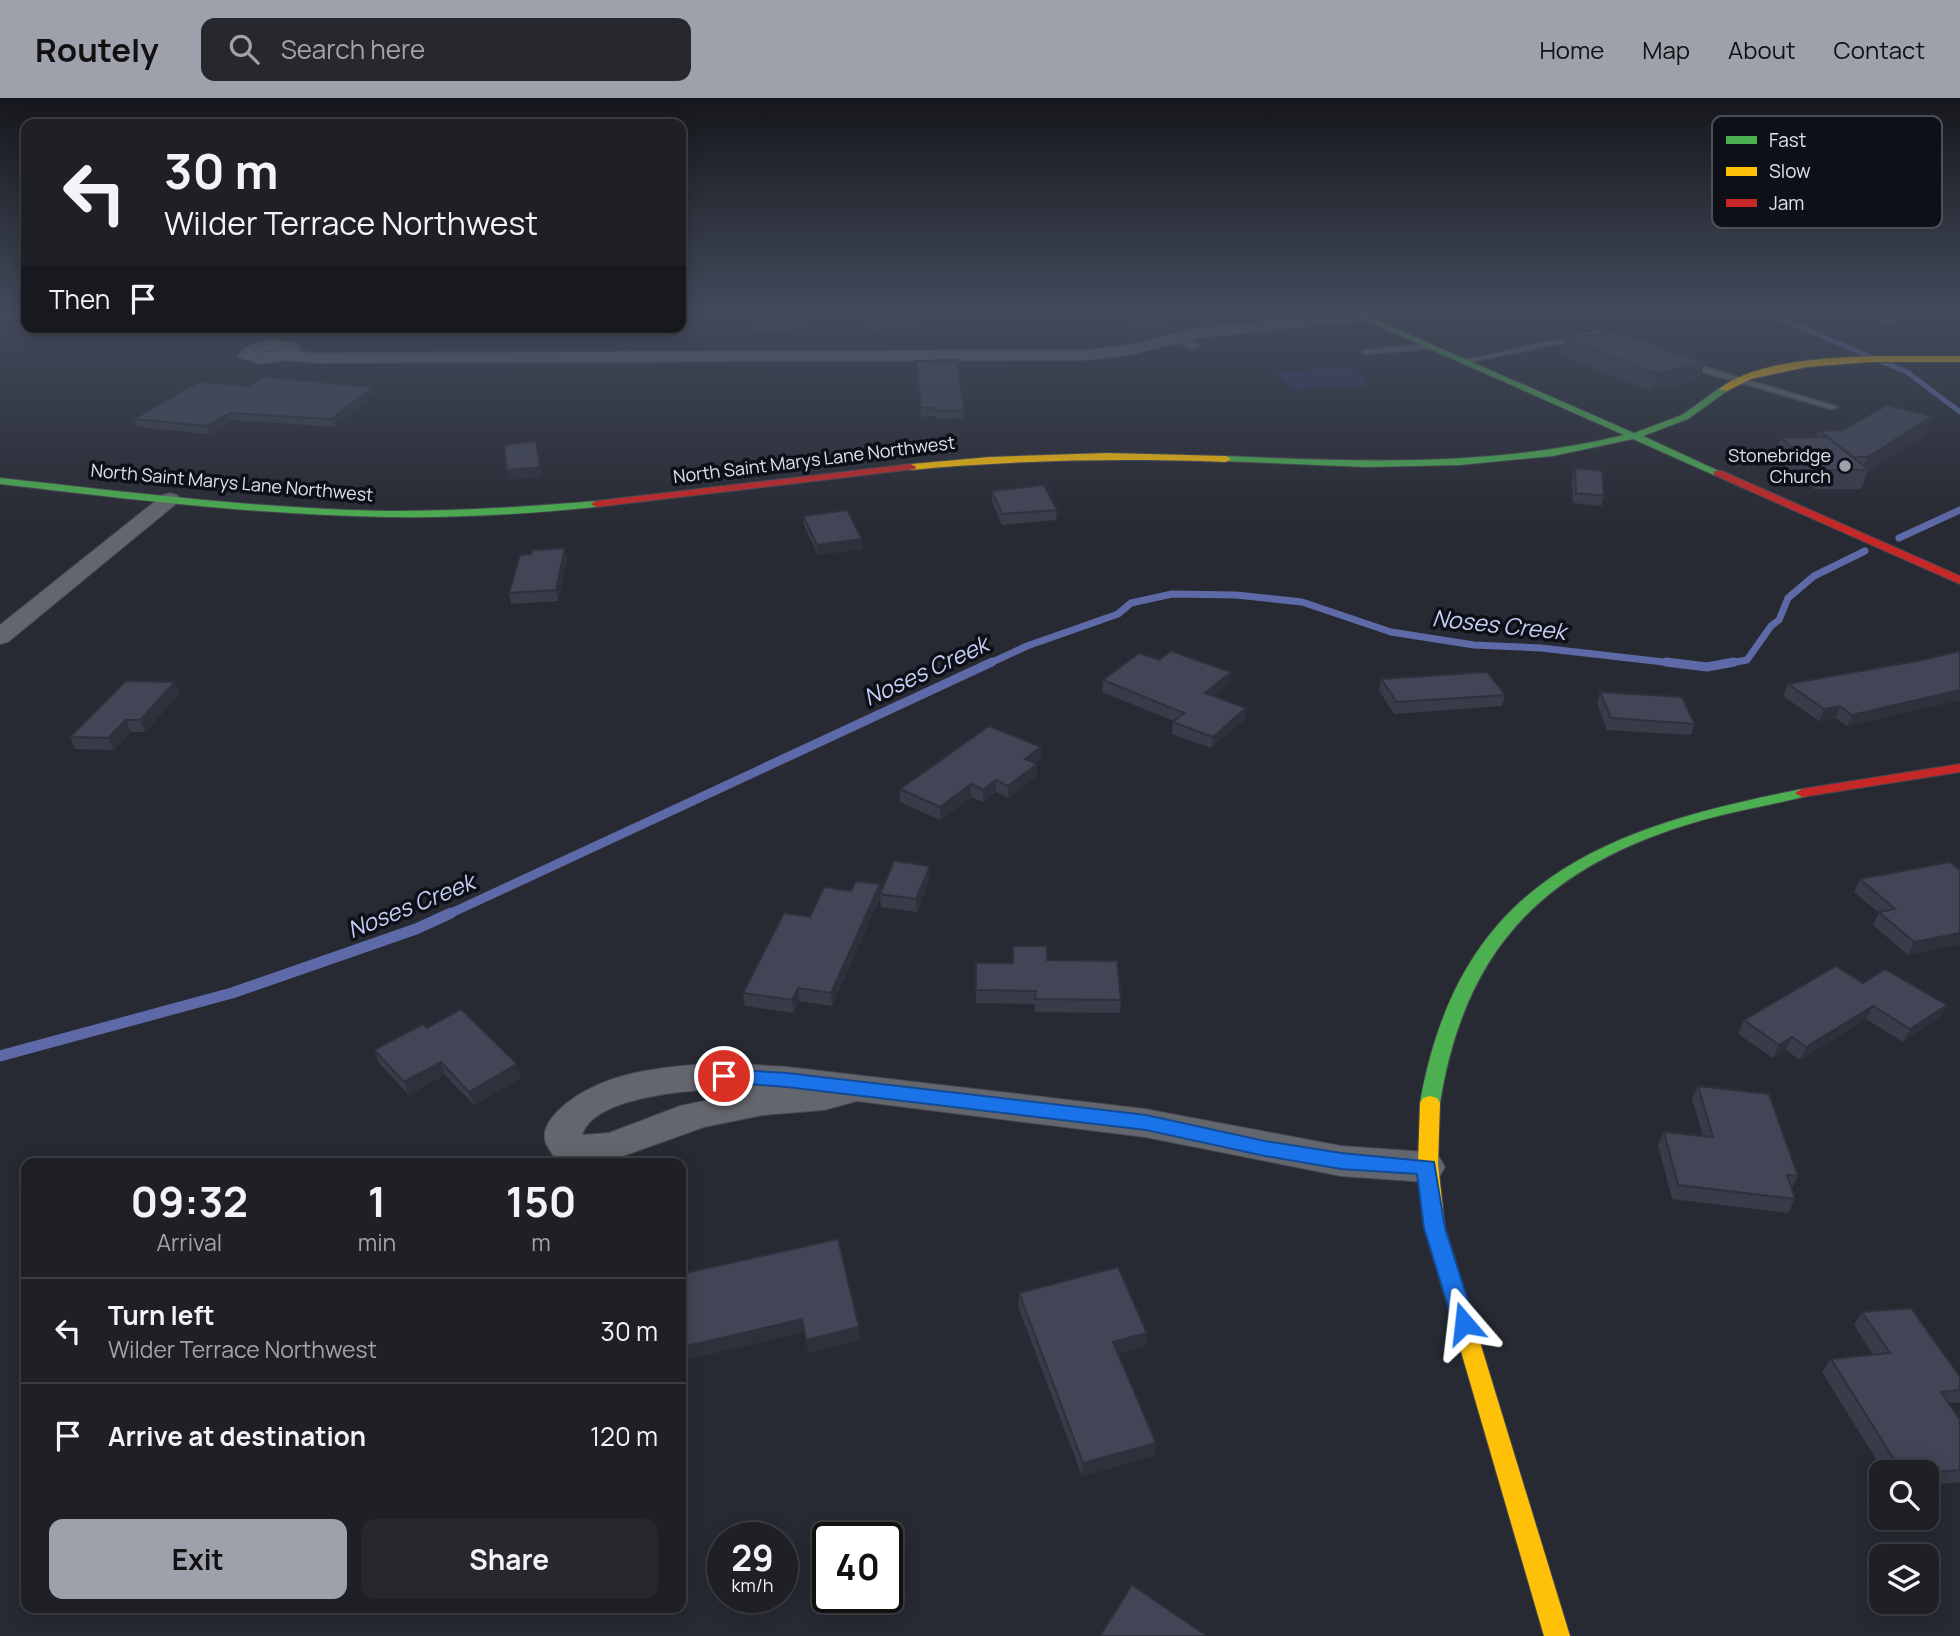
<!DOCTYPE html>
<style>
body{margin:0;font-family:Manrope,sans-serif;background:#26282e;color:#f1f3f6;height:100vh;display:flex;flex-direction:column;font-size:26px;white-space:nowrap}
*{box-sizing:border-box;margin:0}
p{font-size:23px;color:#a1a3a7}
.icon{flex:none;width:38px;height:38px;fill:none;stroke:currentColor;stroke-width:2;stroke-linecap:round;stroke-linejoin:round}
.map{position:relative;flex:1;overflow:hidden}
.sheet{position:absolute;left:21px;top:1060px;width:665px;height:455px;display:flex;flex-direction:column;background:#1e2026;border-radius:14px;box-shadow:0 4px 18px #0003,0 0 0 2px #3c3e43}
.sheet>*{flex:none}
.hud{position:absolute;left:21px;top:21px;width:665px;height:214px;border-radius:14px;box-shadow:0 4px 18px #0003,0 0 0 2px #3c3e43;background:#1e2026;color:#f1f3f6;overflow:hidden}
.buttons{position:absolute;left:1869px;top:1362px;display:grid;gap:14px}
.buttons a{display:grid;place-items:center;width:70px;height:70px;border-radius:14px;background:#1e2026;box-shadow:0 4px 18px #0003,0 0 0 2px #3c3e43;font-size:35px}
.speed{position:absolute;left:707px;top:1424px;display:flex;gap:14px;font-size:35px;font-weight:700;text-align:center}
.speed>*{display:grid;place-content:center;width:91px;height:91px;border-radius:50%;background:#1e2026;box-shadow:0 4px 18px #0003,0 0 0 2px #3c3e43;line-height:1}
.speed small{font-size:18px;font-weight:400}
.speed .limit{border:4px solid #111;border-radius:10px;background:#fff;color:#111}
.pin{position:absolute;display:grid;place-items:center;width:60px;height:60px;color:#fff;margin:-30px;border:4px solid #fff;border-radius:50%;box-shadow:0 2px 7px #0007}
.me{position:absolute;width:77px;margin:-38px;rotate:343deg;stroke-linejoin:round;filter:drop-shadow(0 0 5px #0008)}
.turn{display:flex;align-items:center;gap:24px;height:147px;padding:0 28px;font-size:32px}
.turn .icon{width:91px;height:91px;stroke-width:2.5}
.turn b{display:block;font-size:49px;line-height:60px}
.then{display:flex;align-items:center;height:66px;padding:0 28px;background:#0003;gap:14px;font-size:26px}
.eta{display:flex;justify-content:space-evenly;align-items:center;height:119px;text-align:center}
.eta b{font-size:42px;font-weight:700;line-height:49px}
.action{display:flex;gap:14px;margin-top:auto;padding:14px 28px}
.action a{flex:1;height:80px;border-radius:14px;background:#9ea1ab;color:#111;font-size:28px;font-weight:700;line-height:80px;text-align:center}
.action a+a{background:#26282e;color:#f1f3f6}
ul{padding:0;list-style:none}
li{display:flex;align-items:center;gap:21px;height:105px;padding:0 28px;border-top:2px solid #3c3e43}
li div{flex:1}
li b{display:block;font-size:26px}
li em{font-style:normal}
header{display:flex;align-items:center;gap:42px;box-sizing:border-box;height:98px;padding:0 35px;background:#9ea1ab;color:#111}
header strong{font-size:33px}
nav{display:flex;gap:38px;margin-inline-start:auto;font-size:24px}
.search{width:490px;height:63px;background:#26282e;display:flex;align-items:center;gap:18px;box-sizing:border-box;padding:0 24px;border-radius:14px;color:#a1a3a7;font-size:26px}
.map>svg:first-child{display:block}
.green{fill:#2d345d}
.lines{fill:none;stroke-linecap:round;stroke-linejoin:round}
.stream-far3{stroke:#5d6aa7;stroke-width:5}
.stream-far2{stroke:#5d6aa7;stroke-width:7}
.stream-far1{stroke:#5d6aa7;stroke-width:9}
.stream{stroke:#5d6aa7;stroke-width:11}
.lane-casing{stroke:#474851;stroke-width:3}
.street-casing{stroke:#474851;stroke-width:2}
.fast-casing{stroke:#474851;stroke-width:2}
.slow-casing{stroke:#474851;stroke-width:2}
.jam-casing{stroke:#474851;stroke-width:2}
.lane{fill:#64666d;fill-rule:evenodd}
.street{fill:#64666d;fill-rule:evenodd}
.fast{fill:#4caf50;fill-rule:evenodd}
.slow{fill:#ffc107;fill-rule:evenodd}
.jam{fill:#c62828;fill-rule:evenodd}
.wall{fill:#393b49}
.shaded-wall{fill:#2e303c}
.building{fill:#424555;stroke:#2e303c;stroke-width:2}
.route{fill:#1a73e8;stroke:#114b97;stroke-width:2}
.poi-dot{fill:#9ea1ab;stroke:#0e1018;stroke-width:2.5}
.labels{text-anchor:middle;stroke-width:7;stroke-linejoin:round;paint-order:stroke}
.far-poi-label{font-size:18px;fill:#dee1ec;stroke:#0e1018;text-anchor:end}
.far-street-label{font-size:18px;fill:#dee1ec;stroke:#0e1018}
.water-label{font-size:23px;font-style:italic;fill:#c4cef4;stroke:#0e1018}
.key{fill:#0e1018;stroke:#4c4f58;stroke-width:2}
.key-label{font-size:19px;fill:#dee1ec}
</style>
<header>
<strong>Routely</strong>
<div class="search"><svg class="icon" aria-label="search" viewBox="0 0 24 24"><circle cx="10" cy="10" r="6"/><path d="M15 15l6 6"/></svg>Search here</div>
<nav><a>Home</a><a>Map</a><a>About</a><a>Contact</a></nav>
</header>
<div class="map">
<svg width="1960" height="1538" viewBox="0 0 1960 1538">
<rect width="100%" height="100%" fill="#282a33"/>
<polygon class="green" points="1351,269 1370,287 1292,292 1275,274"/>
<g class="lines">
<g class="stream-far3">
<polyline points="1842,216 1782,218 1781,221 1907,274 1960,314"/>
<polyline points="1920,216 1960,215"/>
</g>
<g class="stream-far2">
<polyline points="1899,440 1960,412"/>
<polyline points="988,566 1027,548 1118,516 1131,505 1172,496 1236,497 1302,504 1391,534 1474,547 1541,550 1681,566"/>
<polyline points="1724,566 1747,562 1771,528 1779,522 1788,500 1814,478 1865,453"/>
</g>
<g class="stream-far1">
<polyline points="1666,564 1707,569 1734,564"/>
<polyline points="447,817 992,564"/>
</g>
<polyline class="stream" points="0,958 232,895 416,831 451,815"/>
<defs>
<g id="lane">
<polygon points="1598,233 1602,235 1601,237 1465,265 1461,263"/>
<polygon points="1173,238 1179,238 1199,248 1192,250 1173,242"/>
<polygon points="1431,246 1435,248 1434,250 1365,256 1361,254 1365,252"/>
<polygon points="1699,269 1705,269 1838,309 1831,311 1699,273"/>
</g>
<g id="street">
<polygon points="1865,212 1883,212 1898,223 1890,228"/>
<path d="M1363,214l5,2 3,3 -3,3 -171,18 -68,17 -43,5 -770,3 -30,-3 -25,4 -21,-6 -2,-3c14,-17 40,-16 60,-11l3,8 15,1 770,-3 43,-5 68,-17zM268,252h15l-24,3z"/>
<polygon points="170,395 177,397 180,401 177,405 8,544 0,546 0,527 163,397"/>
<path d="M724,965l63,4 358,42 196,37 85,6 13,5 6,10 -6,10 -13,5 -85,-6 -196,-39 -288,-36 -33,9 -61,5 -59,12 -95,34 -26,3 -28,-6c-3,-5 -10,-13 -10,-19 -2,-10 6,-21 13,-28 42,-41 110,-45 166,-48zM724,991l28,2 -72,15 -71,27 -27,2c12,-39 108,-45 142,-46z"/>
</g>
<g id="fast">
<path d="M1342,212h11l281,123 48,-18 39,-28h6v4l-39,28 -45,17 80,37 -9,2 -81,-36 -80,17 -93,9 -94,2 -144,-6v-4l4,-1c134,6 267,11 398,-21z"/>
<path d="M0,380c129,14 258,31 388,33 70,0 139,-4 208,-10l5,3 -5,3c-69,7 -138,11 -208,10 -130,-2 -259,-18 -388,-33z"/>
<path d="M1802,691l5,1 2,3 -2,3c-36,9 -73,15 -108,25 -151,44 -234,124 -259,282l-3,5 -7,2 -7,-2 -3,-5c39,-222 183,-275 382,-314z"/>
</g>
<g id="slow">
<path d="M1960,258v6h-89l-64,5 -56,12 -24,12 -8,-2c51,-40 178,-32 241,-33z"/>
<path d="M1107,355l119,3 5,3 -5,3c-105,-4 -210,-2 -315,8l-5,-3 5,-3 79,-7z"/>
<polygon points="1430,998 1437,1000 1440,1005 1438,1066 1445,1130 1570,1538 1544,1538 1425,1130 1418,1066 1420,1005 1423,1000"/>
</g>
<g id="jam">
<polygon points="911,366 916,369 915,371 596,409 591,406 596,403"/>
<polygon points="1714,373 1722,373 1960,478 1960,486 1714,377"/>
<polygon points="1960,666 1960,674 1802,699 1795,695 1802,691"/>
</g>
</defs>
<use href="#lane" class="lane-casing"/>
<use href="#street" class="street-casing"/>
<use href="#fast" class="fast-casing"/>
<use href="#slow" class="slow-casing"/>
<use href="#jam" class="jam-casing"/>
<use href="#lane" class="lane"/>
<use href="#street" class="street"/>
<use href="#fast" class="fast"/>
<use href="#slow" class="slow"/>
<use href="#jam" class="jam"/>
</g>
<g class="wall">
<polygon points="736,212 811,212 809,229 797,229 796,233 750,233 749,227 752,215 736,215"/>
<polygon points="921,212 920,236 866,235 866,228"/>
<polygon points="1109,212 1185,212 1185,216 1165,235 1150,239 1121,220 1121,218"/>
<polygon points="1411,212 1494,212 1413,214"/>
<polygon points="1564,241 1699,282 1652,293 1560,258"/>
<polygon points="916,263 964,312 964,320 937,321 936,318 921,319"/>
<polygon points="375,296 334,329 232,322 209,336 137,329 134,321"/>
<polygon points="1819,333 1925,337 1868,373 1861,391 1814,391 1775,359 1781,340 1816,339"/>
<polygon points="1575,370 1604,398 1601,408 1573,405 1572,380"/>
<polygon points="992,393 1057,412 1056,422 1002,427 992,403"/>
<polygon points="803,418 862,441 863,451 818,457 804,428"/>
<polygon points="565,450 567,461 558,503 511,506 509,495"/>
<polygon points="1960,553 1960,602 1847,628 1835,620 1819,623 1783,598 1788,586 1922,562"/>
<polygon points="1159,562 1231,574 1229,585 1214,598 1246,610 1244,622 1211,650 1172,636 1173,624 1174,623 1102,594 1103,582"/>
<polygon points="1381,581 1505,597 1502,608 1394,616 1379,592"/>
<polygon points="175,584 180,595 145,634 131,634 114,652 75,651 70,639"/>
<polygon points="1600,594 1695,626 1691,637 1607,632 1597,606"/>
<polygon points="1041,661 1036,665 1037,666 1036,678 1008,700 996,694 983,704 971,699 940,722 900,704 900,691"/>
<polygon points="930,768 930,780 917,814 881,809 880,800 832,908 799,903 794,915 745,908 743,895 810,819 880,786 881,795"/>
<polygon points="1960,772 1960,846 1908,857 1873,827 1879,815 1854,794 1860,781"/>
<polygon points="1047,862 1121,902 1120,915 1035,914 1035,906 976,905 976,865 1013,865"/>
<polygon points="1863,885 1947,907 1940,920 1903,944 1866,921 1800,962 1786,952 1773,960 1738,936 1744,922"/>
<polygon points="427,930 521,980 474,1007 445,977 409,997 379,965 374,952"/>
<polygon points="1698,988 1798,1078 1792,1090 1795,1101 1788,1115 1672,1101 1658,1047 1664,1034 1703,1038 1692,1001"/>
<polygon points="1019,1195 1146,1248 1118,1255 1156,1345 1154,1358 1082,1378 1018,1208"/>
<polygon points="1862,1214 1960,1279 1960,1303 1959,1305 1949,1305 1960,1322 1960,1384 1927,1387 1927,1374 1884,1374 1822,1274 1831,1261 1873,1257 1854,1227"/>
</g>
<g class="shaded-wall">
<polygon points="1182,212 1185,212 1185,216 1165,235 1150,239 1151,231"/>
<polygon points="1705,265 1699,282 1652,293 1657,276"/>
<polygon points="373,289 375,296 334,329 331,321"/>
<polygon points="230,315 232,322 209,336 206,328"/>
<polygon points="1932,318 1925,337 1868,373 1869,372 1863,372 1868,359"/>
<polygon points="536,343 542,379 509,382 507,372"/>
<polygon points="862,441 863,451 818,457 817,447"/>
<polygon points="565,450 567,461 558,503 556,492"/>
<polygon points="1231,574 1229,585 1204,607 1205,595"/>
<polygon points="175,584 180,595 145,634 140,622"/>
<polygon points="1960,592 1960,602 1847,628 1852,617"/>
<polygon points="1840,608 1835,620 1819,623 1824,611"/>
<polygon points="1246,610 1244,622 1211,650 1213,639"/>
<polygon points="126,622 131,634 114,652 108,640"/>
<polygon points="1041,649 1041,661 1025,673 1025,661"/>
<polygon points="1037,666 1036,678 1008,700 1008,688"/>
<polygon points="996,682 996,694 983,704 983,692"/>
<polygon points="971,686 971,699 940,722 940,709"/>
<polygon points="930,768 930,780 917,814 916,801"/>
<polygon points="880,786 880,800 832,908 831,895"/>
<polygon points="1960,835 1960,846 1908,857 1914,844"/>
<polygon points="798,890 799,903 794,915 792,902"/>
<polygon points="1947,907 1940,920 1903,944 1910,931"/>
<polygon points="1873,908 1866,921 1800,962 1806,949"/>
<polygon points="1792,939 1786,952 1773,960 1779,947"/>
<polygon points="441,964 445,977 409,997 404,984"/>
<polygon points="517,966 521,980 474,1007 469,994"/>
<polygon points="802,1221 804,1234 686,1262 683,1249"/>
<polygon points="859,1229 860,1243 808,1255 806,1242"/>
<polygon points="1147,1235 1146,1248 1112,1257 1113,1244"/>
<polygon points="1156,1345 1154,1358 1082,1378 1083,1365"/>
</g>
<g class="building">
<polygon points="753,212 810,212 808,222 796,222 796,226 749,227"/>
<polygon points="867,212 921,212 920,229 866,228"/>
<polygon points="1122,212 1182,212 1165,228 1151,231"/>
<polygon points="1616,233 1705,265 1657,276 1564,241"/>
<polygon points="957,262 964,312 936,313 936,310 921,310 916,263"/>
<polygon points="264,279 373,289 331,321 230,315 206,328 134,321 199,284 248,288"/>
<polygon points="1887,307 1932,318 1868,359 1854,359 1819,333 1843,332"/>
<polygon points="1827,339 1869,372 1821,372 1781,340"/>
<polygon points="536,343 540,369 507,372 504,347"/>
<polygon points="1575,370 1602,373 1604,398 1576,395"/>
<polygon points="1044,387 1057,412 1002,416 992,393"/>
<polygon points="847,412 862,441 817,447 803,418"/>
<polygon points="565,450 556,492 509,495 520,457 531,456 533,452"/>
<polygon points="1171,553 1231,574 1205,595 1246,610 1213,639 1173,624 1184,615 1103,582 1139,555 1159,562"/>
<polygon points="1960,553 1960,592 1852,617 1840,608 1824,611 1788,586 1922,562"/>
<polygon points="1487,574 1505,597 1397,604 1381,581"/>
<polygon points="126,583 175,584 140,622 126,622 108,640 70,639"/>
<polygon points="1600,594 1682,599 1695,626 1611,620"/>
<polygon points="989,628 1041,649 1025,661 1037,666 1008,688 996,682 983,692 971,686 940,709 900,691"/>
<polygon points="894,763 930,768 916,801 880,796"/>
<polygon points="1950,764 1960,772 1960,835 1914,844 1879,814 1895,811 1860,781"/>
<polygon points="856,783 880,786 831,895 798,890 792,902 743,895 784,815 810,819 824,789 851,793"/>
<polygon points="1013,848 1047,848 1047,862 1117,863 1121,902 1035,901 1036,893 976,892 976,865 1013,865"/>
<polygon points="1836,868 1863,885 1885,871 1947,907 1910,931 1873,908 1806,949 1792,939 1779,947 1744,922"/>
<polygon points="461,911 517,966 469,994 441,964 404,984 374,952 423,926 427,930"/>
<polygon points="1698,988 1769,996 1798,1078 1787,1077 1795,1101 1678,1087 1664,1034 1713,1039"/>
<polygon points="838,1141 859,1229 806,1242 802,1221 683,1249 681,1234 681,1176"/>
<polygon points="1118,1169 1147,1235 1113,1244 1156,1345 1083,1365 1019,1195"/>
<polygon points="1911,1210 1960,1279 1960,1292 1941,1294 1960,1322 1960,1372 1927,1375 1927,1374 1902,1374 1831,1261 1890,1255 1862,1214"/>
<polygon points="1132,1487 1207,1538 1100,1538"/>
</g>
<linearGradient id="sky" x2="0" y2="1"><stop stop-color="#16171c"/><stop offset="0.5" stop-color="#424a5b"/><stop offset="1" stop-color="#424a5b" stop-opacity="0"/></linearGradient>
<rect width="1960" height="428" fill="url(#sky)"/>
<polygon class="route" points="724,971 787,975 1146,1017 1265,1043 1341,1055 1434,1064 1445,1130 1475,1225 1472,1232 1464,1234 1456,1232 1453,1225 1424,1130 1417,1076 1341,1071 1265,1058 1146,1032 787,989 724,984 717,982 714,978 717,973"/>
<circle class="poi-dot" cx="1845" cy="368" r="7"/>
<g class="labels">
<g class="far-poi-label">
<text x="1831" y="364">Stonebridge<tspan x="1831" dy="21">Church</tspan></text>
</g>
<g class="far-street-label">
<text transform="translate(814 362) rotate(-7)" y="6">North Saint Marys Lane Northwest</text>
<text transform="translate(232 385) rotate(5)" y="6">North Saint Marys Lane Northwest</text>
</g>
<g class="water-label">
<text transform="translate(1499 527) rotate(6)" y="8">Noses Creek</text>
<text transform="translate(926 573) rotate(-25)" y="8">Noses Creek</text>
<text transform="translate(411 808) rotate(-22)" y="8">Noses Creek</text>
</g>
</g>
<rect x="1712" y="18" width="230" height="112" rx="10" class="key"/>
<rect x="1726" y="38" width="31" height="8" fill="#4caf50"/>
<rect x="1726" y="69" width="31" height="9" fill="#ffc107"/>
<rect x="1726" y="101" width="31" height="8" fill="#c62828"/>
<g class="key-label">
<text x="1769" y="49">Fast</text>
<text x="1769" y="80">Slow</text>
<text x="1769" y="112">Jam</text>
</g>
</svg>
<div class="buttons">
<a><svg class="icon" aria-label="search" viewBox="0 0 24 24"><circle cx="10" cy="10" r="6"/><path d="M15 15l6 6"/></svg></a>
<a><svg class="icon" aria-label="layers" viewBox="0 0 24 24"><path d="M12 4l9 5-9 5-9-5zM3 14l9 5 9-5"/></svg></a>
</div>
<div class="speed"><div>29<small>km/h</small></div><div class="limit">40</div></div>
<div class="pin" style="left:724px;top:978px;background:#d93025"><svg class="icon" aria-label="arrive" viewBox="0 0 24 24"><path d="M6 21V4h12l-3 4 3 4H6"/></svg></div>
<svg class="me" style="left:1464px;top:1225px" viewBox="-20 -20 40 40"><path d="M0-17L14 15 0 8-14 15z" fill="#1a73e8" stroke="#fff" stroke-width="4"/></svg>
<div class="hud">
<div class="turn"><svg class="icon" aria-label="left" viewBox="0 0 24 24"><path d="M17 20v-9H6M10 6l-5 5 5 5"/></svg><div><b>30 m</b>Wilder Terrace Northwest</div></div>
<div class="then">Then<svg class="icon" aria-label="arrive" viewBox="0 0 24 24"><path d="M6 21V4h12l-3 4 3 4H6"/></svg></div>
</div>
<section class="sheet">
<div class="eta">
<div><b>09:32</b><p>Arrival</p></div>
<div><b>1</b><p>min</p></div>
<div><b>150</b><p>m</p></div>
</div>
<ul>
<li><svg class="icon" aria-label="left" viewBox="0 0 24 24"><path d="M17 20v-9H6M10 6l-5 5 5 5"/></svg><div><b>Turn left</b><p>Wilder Terrace Northwest</p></div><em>30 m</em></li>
<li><svg class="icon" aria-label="arrive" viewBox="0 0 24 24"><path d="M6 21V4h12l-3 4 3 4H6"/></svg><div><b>Arrive at destination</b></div><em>120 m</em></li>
</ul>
<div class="action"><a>Exit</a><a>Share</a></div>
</section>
</div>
